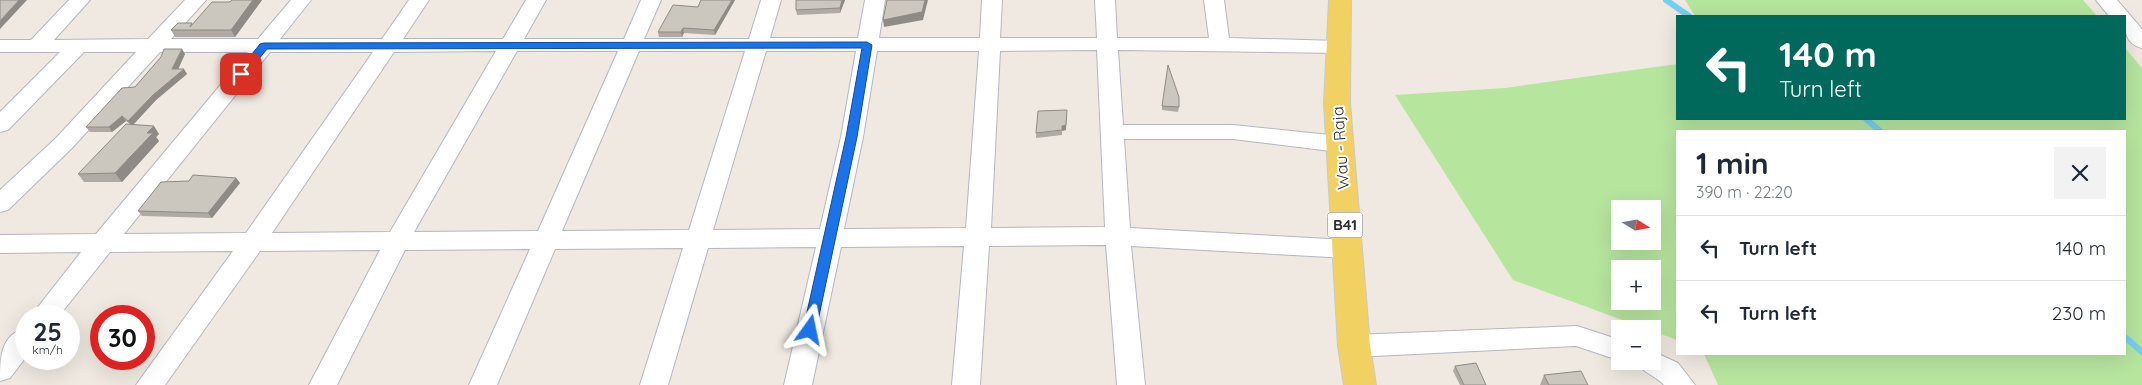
<!DOCTYPE html>
<meta charset="utf-8">
<style>
body{margin:0;font-family:Quicksand,sans-serif;background:#f2f2f3;color:#1f2937;height:100vh;display:flex;flex-direction:column;font-size:19px;white-space:nowrap}
*{box-sizing:border-box;margin:0}
p{font-size:16px;color:#747a83}
.icon{flex:none;width:28px;height:28px;fill:none;stroke:currentColor;stroke-width:2;stroke-linecap:round;stroke-linejoin:round}
.map{position:relative;flex:1;overflow:hidden}
.panel{position:absolute;left:1676px;top:130px;width:450px;height:225px;display:flex;flex-direction:column;background:#fff;border-radius:0px;box-shadow:0 5px 20px #0002}
.panel>*{flex:none}
.hud{position:absolute;left:1676px;top:15px;width:450px;height:105px;border-radius:0px;box-shadow:0 5px 20px #0002;background:#00695c;color:#fff;overflow:hidden}
.needle{width:32px;rotate:101deg}
.tools{position:absolute;left:1611px;top:200px;display:grid;gap:10px}
.tools a{display:grid;place-items:center;width:50px;height:50px;border-radius:0px;background:#fff;box-shadow:0 5px 20px #0002;font-size:25px}
.speed{position:absolute;left:15px;top:305px;display:flex;gap:10px;font-size:25px;font-weight:700;text-align:center}
.speed>*{display:grid;place-content:center;width:65px;height:65px;border-radius:50%;background:#fff;box-shadow:0 5px 20px #0002;line-height:1}
.speed small{font-size:12px;font-weight:400}
.speed .limit{border:8px solid #d22;background:#fff;color:#111}
.pin{position:absolute;display:grid;place-items:center;width:42px;height:42px;color:#fff;margin:-21px;border-radius:10px;box-shadow:0 2px 8px #0006}
.me{position:absolute;width:55px;margin:-28px;rotate:12deg;stroke-linejoin:round;filter:drop-shadow(0 0 4px #0008)}
.turn{display:flex;align-items:center;gap:18px;height:105px;padding:0 20px;font-size:22px}
.turn .icon{width:65px;height:65px;stroke-width:2.5}
.turn b{display:block;font-size:35px;line-height:42px}
.round{display:grid;place-items:center;flex:none;width:52px;height:52px;border-radius:0px;background:#f2f2f3}
.headline{display:flex;align-items:center;justify-content:space-between;height:85px;padding:0 20px}
h1{font-size:30px;font-weight:700;line-height:38px}
ul{padding:0;list-style:none}
li{display:flex;align-items:center;gap:15px;height:65px;padding:0 20px;border-top:1px solid #e0e1e3}
li div{flex:1}
li b{display:block;font-size:19px}
li em{font-style:normal}
.map>svg:first-child{display:block}
.green{fill:#b6e59e;fill-rule:evenodd}
.lines{fill:none;stroke-linecap:round;stroke-linejoin:round}
.stream{stroke:#75cff0;stroke-width:6}
.minor-casing{stroke:#b4b7c1;stroke-width:2}
.primary-casing{stroke:#c9c9c9;stroke-width:2}
.minor{fill:#fff;fill-rule:evenodd}
.primary{fill:#f2d163;fill-rule:evenodd}
.wall{fill:#afaba4}
.shaded-wall{fill:#8e8b86}
.building{fill:#cbc7bf;stroke:#8e8b86}
.route{fill:#1a73e8;stroke:#114b97}
.labels{text-anchor:middle;stroke-width:4;stroke-linejoin:round;paint-order:stroke}
.shield{fill:#fff;stroke:#6d6d6d;stroke-width:1}
.shield-label{font-size:15px;font-weight:bold;fill:#2e2e2e}
.street-label{font-size:16px;fill:#2e2e2e;stroke:#fff}
</style>
<div class="map">
<svg width="2142" height="385" viewBox="0 0 2142 385">
<rect width="100%" height="100%" fill="#efe9e1"/>
<g class="green">
<polygon points="1685,0 2083,0 2097,16 1695,16"/>
<path d="M2125,48l17,20v317h-424l-14,-31h421v-223h-447l-1,209 -164,-60 -118,-185 110,-7 172,-24 1,55h447zM1620,209h32v32h-32zM1620,269h32v32h-32z"/>
</g>
<g class="lines">
<g class="stream">
<polyline points="1666,0 1689,16"/>
<polyline points="1866,119 1880,131"/>
<polyline points="2125,337 2142,352"/>
</g>
<defs>
<g id="minor">
<path d="M69,0h21l-36,40 94,-1 37,-39h21l-35,39h87l33,-39h20l-31,39h102l27,-39h20l-26,39h100l23,-39h20l-22,39h100l17,-39h20l-17,39h105l12,-39h20l-11,38h88l7,-38h20l-6,38h101l2,-38h20l-2,38h97l-2,-38h20l2,38h92l-5,-38h20l5,38 110,3 7,2 3,4 -3,4 -7,2 -221,-3 5,75h110l106,11 8,3 3,5 -3,5 -8,3 -106,-13h-109l6,89 217,12 9,3 3,6 -3,6 -9,3 -216,-12 14,139h-28l-11,-140 -117,1 -9,139h-28l12,-139 -123,1 -29,138h-28l32,-138 -108,1 -40,137h-28l43,-137 -128,1 -58,136h-28l61,-136 -125,1 -68,135h-28l71,-135 -120,1 -95,134h-29l97,-134 -123,1 -51,64h-28l50,-64 -81,1v-18l96,-1 152,-182h-88l-88,96 -64,62 -8,2v-22l56,-52 80,-86h-52l-76,78 -8,2v-20l60,-60h-60v-12h31zM1097,50l8,177 -114,1 9,-177zM496,51l-106,181 -118,1 122,-181zM517,51h101l-80,180 -124,1zM639,51h106l-56,179 -127,1zM766,51h90l-15,86 -21,92 -107,1zM877,51h102l-13,177 -122,1 19,-92zM270,52h103l-127,181 -122,1z"/>
<path d="M2096,0h21l25,29v19c-17,-4 -17,-17 -17,-32h-16z"/>
<polygon points="1577,326 1620,340 1621,361 1576,346 1354,357 1344,354 1341,346 1344,338 1354,335"/>
<path d="M26,328v29l-16,21 -10,3c0,-23 0,-46 26,-53z"/>
<path d="M1652,351l26,12 17,22h-31c-9,-10 -22,-12 -28,-24h16z"/>
</g>
<polygon id="primary" points="1329,0 1351,0 1350,103 1370,346 1376,385 1344,385 1338,346 1324,103"/>
</defs>
<use href="#minor" class="minor-casing"/>
<use href="#primary" class="primary-casing"/>
<use href="#minor" class="minor"/>
<use href="#primary" class="primary"/>
</g>
<g class="wall">
<polygon points="232,0 262,0 235,37 175,37 171,30 193,24"/>
<polygon points="701,0 735,0 715,35 684,33 682,37 659,37 658,32 698,7"/>
<polygon points="845,0 840,13 797,15 796,10"/>
<polygon points="185,54 178,69 187,74 156,100 133,125 159,134 156,137 159,141 122,182 84,182 78,174 131,125 126,121 112,132 90,132 86,127 135,87 161,57"/>
<polygon points="1162,106 1179,107 1178,112 1162,110"/>
<polygon points="1066,130 1062,131 1062,135 1036,138 1036,133"/>
<polygon points="236,178 240,183 212,218 142,216 138,211 189,181"/>
<polygon points="1455,366 1486,385 1460,385 1453,371"/>
<polygon points="1544,375 1588,385 1540,385"/>
</g>
<g class="shaded-wall">
<polygon points="19,0 27,0 0,29 0,21"/>
<polygon points="253,0 262,0 235,37 231,30"/>
<polygon points="732,0 735,0 715,35 714,30"/>
<polygon points="842,0 845,0 840,13 840,8"/>
<polygon points="925,0 928,0 923,20 884,27 883,20"/>
<polygon points="683,28 684,33 682,37 681,32"/>
<polygon points="182,49 185,54 176,74 172,69"/>
<polygon points="184,69 187,74 156,100 132,126 128,121 153,95"/>
<polygon points="1067,110 1066,130 1062,131 1062,135 1062,126"/>
<polygon points="122,116 126,121 112,132 109,127"/>
<polygon points="154,126 159,134 156,137 159,141 122,182 115,173 147,133"/>
<polygon points="236,178 240,183 212,218 208,213"/>
</g>
<g class="building">
<polygon points="0,0 19,0 0,21"/>
<polygon points="232,0 253,0 231,30 171,30 178,23 192,23 190,27 212,2 230,2"/>
<polygon points="701,0 732,0 714,30 683,28 681,32 658,32 673,5 698,7"/>
<polygon points="796,0 842,0 840,8 796,10"/>
<polygon points="887,0 925,0 922,12 883,20"/>
<polygon points="164,49 182,49 172,69 184,69 153,95 128,121 122,116 109,127 86,127 122,88 135,87 161,57"/>
<polygon points="1168,65 1179,97 1179,107 1162,106"/>
<polygon points="1067,110 1066,125 1062,126 1062,130 1036,133 1038,111"/>
<polygon points="126,124 154,126 147,133 153,133 115,173 78,174"/>
<polygon points="193,175 236,178 208,213 138,211 161,182 189,181"/>
<polygon points="1476,363 1486,385 1464,385 1455,366"/>
<polygon points="1581,371 1588,385 1549,385 1544,375"/>
</g>
<polygon class="route" points="867,42 872,45 857,137 816,330 810,335 803,330 846,137 862,48 267,49 245,76 241,77 236,74 260,44 264,43"/>
<g class="labels">
<rect class="shield" x="1327.5" y="212.5" width="35" height="25" rx="4"/>
<g class="shield-label">
<text x="1345" y="230">B41</text>
</g>
<g class="street-label">
<text transform="translate(1340 148) rotate(-94)" y="6">Wau - Raja</text>
</g>
</g>
</svg>
<div class="tools">
<a><svg class="needle" viewBox="-14 -14 28 28"><path d="M0-13l5 13h-10z" fill="#e53935"/><path d="M0 13l5-13h-10z" fill="#747a83"/></svg></a>
<a>+</a>
<a>−</a>
</div>
<div class="speed"><div>25<small>km/h</small></div><div class="limit">30</div></div>
<div class="pin" style="left:241px;top:74px;background:#d93025"><svg class="icon" aria-label="arrive" viewBox="0 0 24 24"><path d="M6 21V4h12l-3 4 3 4H6"/></svg></div>
<svg class="me" style="left:810px;top:330px" viewBox="-20 -20 40 40"><path d="M0-17L14 15 0 8-14 15z" fill="#1a73e8" stroke="#fff" stroke-width="4"/></svg>
<div class="hud">
<div class="turn"><svg class="icon" aria-label="left" viewBox="0 0 24 24"><path d="M17 20v-9H6M10 6l-5 5 5 5"/></svg><div><b>140 m</b>Turn left</div></div>
</div>
<section class="panel">
<div class="headline"><div><h1>1 min</h1><p>390 m · 22:20</p></div><a class="round"><svg class="icon" aria-label="close" viewBox="0 0 24 24"><path d="M6 6l12 12M18 6L6 18"/></svg></a></div>
<ul>
<li><svg class="icon" aria-label="left" viewBox="0 0 24 24"><path d="M17 20v-9H6M10 6l-5 5 5 5"/></svg><div><b>Turn left</b></div><em>140 m</em></li>
<li><svg class="icon" aria-label="left" viewBox="0 0 24 24"><path d="M17 20v-9H6M10 6l-5 5 5 5"/></svg><div><b>Turn left</b></div><em>230 m</em></li>
</ul>
</section>
</div>
